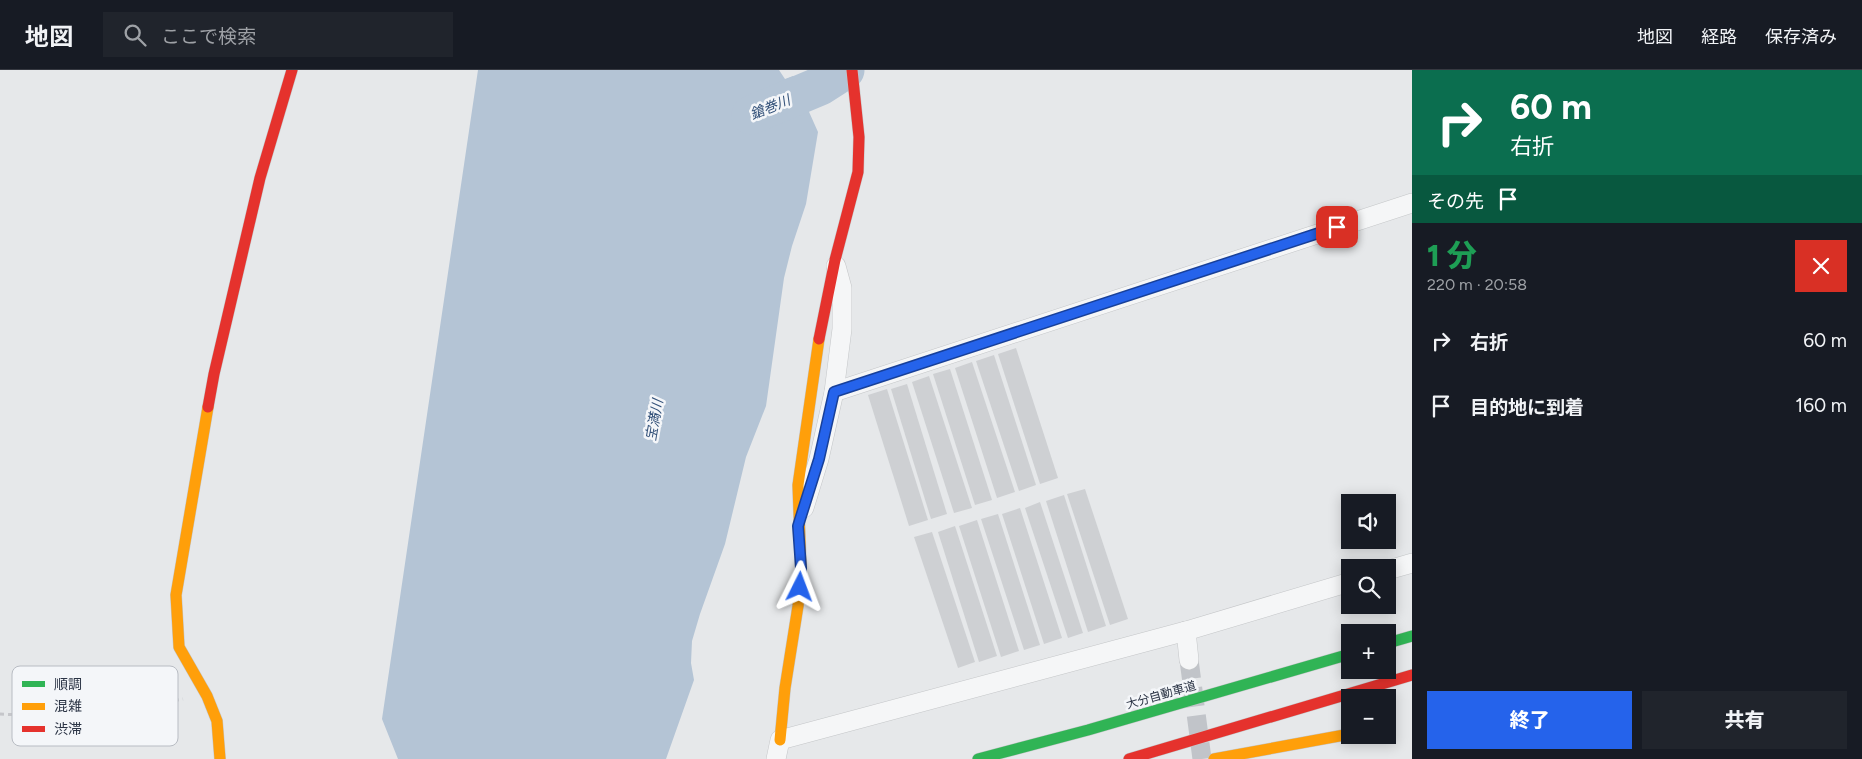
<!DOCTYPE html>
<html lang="ja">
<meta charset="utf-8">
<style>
body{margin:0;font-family:Figtree,"Noto Sans JP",sans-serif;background:#20242c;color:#f1f3f6;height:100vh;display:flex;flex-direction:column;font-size:19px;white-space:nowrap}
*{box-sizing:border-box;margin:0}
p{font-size:16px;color:#9ea1a6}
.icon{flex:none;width:28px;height:28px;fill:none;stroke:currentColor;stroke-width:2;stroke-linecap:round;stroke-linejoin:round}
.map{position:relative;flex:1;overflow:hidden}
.sheet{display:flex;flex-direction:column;background:#171b24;width:450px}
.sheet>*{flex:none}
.top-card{background:#0b6e4f;color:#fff;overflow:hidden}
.buttons{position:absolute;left:1341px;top:424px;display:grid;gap:10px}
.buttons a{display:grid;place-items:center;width:55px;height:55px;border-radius:0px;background:#171b24;box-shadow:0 2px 12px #0003;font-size:25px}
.pin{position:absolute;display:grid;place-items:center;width:42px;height:42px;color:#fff;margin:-21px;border-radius:10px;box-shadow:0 2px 8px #0006}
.me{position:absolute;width:55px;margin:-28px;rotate:3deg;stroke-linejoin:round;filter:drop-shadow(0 0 4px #0008)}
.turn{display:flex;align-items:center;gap:18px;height:105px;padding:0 15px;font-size:22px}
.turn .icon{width:65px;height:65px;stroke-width:2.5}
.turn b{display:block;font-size:35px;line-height:42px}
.then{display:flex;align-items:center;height:48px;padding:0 15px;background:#0003;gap:10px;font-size:19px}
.round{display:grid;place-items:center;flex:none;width:52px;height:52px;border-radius:0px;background:#20242c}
.summary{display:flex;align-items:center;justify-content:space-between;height:85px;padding:0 15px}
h1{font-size:30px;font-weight:800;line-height:38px;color:#1e9e55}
.cta{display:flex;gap:10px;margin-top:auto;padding:10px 15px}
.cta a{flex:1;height:58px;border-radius:0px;background:#2563eb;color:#fff;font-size:20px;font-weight:800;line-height:58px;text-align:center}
.cta a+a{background:#20242c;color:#f1f3f6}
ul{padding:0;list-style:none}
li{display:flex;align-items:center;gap:15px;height:65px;padding:0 15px}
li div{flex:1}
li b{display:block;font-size:19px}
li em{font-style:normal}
header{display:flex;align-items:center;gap:30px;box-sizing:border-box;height:70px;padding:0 25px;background:#171b24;border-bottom:1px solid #363941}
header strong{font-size:24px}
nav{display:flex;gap:28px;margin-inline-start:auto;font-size:18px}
.search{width:350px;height:45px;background:#20242c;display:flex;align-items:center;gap:12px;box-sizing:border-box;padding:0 18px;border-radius:0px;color:#9ea1a6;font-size:19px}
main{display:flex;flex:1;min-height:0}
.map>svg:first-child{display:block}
.water{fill:#b4c4d5}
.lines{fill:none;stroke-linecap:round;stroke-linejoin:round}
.river{stroke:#b4c4d5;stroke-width:39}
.building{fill:#ced0d3}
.street-tunnel{stroke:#c1c4c9;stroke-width:19;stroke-dasharray:19 9;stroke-linecap:butt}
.street-casing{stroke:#c4c6c8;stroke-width:20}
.fast-casing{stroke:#c4c6c8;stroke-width:12}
.slow-casing{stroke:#c4c6c8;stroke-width:12}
.jam-casing{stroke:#c4c6c8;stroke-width:12}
.path{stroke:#c5c6ca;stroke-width:3;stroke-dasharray:4 4;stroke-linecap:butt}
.street{stroke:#f5f6f7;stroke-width:19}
.fast{stroke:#30b455;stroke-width:11}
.slow{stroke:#ff9f0a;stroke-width:11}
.jam{stroke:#e5322d;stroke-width:11}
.route-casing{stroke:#184099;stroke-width:12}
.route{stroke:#2563eb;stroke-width:9}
.labels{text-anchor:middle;stroke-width:5;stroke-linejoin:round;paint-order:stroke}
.street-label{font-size:12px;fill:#2b3445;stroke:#f4f6f9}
.water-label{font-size:14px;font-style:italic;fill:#34527a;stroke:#f4f6f9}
.key{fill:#f4f6f9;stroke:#b8bcc3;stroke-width:1}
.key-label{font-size:14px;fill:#2b3445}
</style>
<header>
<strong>地図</strong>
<div class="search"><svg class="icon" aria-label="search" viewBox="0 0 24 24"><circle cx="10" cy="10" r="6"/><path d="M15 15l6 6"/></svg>ここで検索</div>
<nav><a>地図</a><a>経路</a><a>保存済み</a></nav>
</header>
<main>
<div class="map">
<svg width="1412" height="689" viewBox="0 0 1412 689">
<rect width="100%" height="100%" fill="#e6e8ea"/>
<polygon class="water" points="478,0 779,0 785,9 793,6 818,62 806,134 792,176 784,208 766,336 746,387 725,474 700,544 692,571 691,593 694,610 666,689 398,689 382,649"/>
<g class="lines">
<polyline class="river" points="751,45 820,16 845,0"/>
</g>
<g class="building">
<polygon points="1016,278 1058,408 1040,414 998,284"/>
<polygon points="994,285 1036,415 1019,421 976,291"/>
<polygon points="972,292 1015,422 997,428 955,298"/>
<polygon points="950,299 992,430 975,435 933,304"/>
<polygon points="929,306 972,438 954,443 912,312"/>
<polygon points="907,314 947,444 931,449 891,319"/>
<polygon points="887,319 928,450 909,456 868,325"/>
<polygon points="1085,419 1128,549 1110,555 1067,424"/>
<polygon points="1064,425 1106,556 1088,562 1046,431"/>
<polygon points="1040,432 1083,563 1068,568 1025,438"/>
<polygon points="1020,438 1062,568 1044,574 1002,444"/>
<polygon points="998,444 1040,575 1024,580 981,449"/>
<polygon points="977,450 1019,581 1001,587 959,456"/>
<polygon points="955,456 997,586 979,592 938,462"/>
<polygon points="932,462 975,592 958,598 914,467"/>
</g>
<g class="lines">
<polyline class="street-tunnel" points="1189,590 1202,689"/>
<defs>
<g id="street">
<polyline points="834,322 1412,133"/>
<polyline points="804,438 819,389 834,322 842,259 842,218 836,196"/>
<polyline points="1388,500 1412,493"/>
<polyline points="1186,561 1189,590"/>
<polyline points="776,689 780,670 1186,561 1350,512"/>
</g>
<g id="fast">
<polyline points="1388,573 1412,566"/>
<polyline points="978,689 1088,660 1350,584"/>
</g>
<g id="slow">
<polyline points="208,337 176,525 179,577 207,626 217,651 220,689"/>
<polyline points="780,670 785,618 798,536 801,498 798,415 819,269"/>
<polyline points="1214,689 1350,664"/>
</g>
<g id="jam">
<polyline points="819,269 835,190 858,102 859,67 852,0"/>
<polyline points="208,337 214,304 260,108 292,0"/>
<polyline points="1129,689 1412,605"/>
</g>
</defs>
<use href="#street" class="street-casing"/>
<use href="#fast" class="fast-casing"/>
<use href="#slow" class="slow-casing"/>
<use href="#jam" class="jam-casing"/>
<polyline class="path" points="0,644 41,646 109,642 183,629"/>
<use href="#street" class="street"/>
<use href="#fast" class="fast"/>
<use href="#slow" class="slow"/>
<use href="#jam" class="jam"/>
</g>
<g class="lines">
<defs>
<polyline id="route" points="800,517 801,498 798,456 819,389 834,322 1337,157"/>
</defs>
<use href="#route" class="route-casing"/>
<use href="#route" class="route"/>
</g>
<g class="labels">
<g class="street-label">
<text transform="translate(1161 625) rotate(-16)" y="4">大分自動車道</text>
</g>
<g class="water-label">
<text transform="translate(770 37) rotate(-22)" y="5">鎗巻川</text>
<text transform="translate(654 350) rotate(-80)" y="5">宝満川</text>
</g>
</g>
<rect x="12" y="596" width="166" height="80" rx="8" class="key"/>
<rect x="22" y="611" width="23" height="6" fill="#30b455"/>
<rect x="22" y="633" width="23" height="7" fill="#ff9f0a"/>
<rect x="22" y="656" width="23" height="6" fill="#e5322d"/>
<g class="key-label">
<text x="54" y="619">順調</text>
<text x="54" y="641">混雑</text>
<text x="54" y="664">渋滞</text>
</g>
</svg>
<div class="buttons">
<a><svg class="icon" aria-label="sound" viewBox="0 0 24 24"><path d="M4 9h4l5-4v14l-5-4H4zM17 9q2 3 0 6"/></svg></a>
<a><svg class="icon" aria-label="search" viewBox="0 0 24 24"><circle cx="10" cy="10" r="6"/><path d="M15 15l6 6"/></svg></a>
<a>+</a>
<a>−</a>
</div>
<div class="pin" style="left:1337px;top:157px;background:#d93025"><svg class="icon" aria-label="arrive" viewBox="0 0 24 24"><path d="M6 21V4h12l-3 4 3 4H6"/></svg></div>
<svg class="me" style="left:800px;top:517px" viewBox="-20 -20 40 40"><path d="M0-17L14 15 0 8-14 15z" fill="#2563eb" stroke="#fff" stroke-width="4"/></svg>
</div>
<section class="sheet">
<div class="top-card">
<div class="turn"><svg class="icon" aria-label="right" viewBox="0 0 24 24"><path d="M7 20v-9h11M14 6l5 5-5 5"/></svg><div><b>60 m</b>右折</div></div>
<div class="then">その先<svg class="icon" aria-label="arrive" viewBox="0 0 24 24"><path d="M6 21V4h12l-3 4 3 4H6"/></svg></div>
</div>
<div class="summary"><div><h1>1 分</h1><p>220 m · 20:58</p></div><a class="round" style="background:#d93025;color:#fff"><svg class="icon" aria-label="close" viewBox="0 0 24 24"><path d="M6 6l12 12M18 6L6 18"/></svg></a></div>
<ul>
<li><svg class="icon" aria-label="right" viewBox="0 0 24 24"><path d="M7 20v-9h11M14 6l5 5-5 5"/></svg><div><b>右折</b></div><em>60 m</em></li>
<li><svg class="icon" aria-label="arrive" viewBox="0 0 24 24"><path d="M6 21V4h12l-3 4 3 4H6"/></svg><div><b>目的地に到着</b></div><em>160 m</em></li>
</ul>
<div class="cta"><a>終了</a><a>共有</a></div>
</section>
</main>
